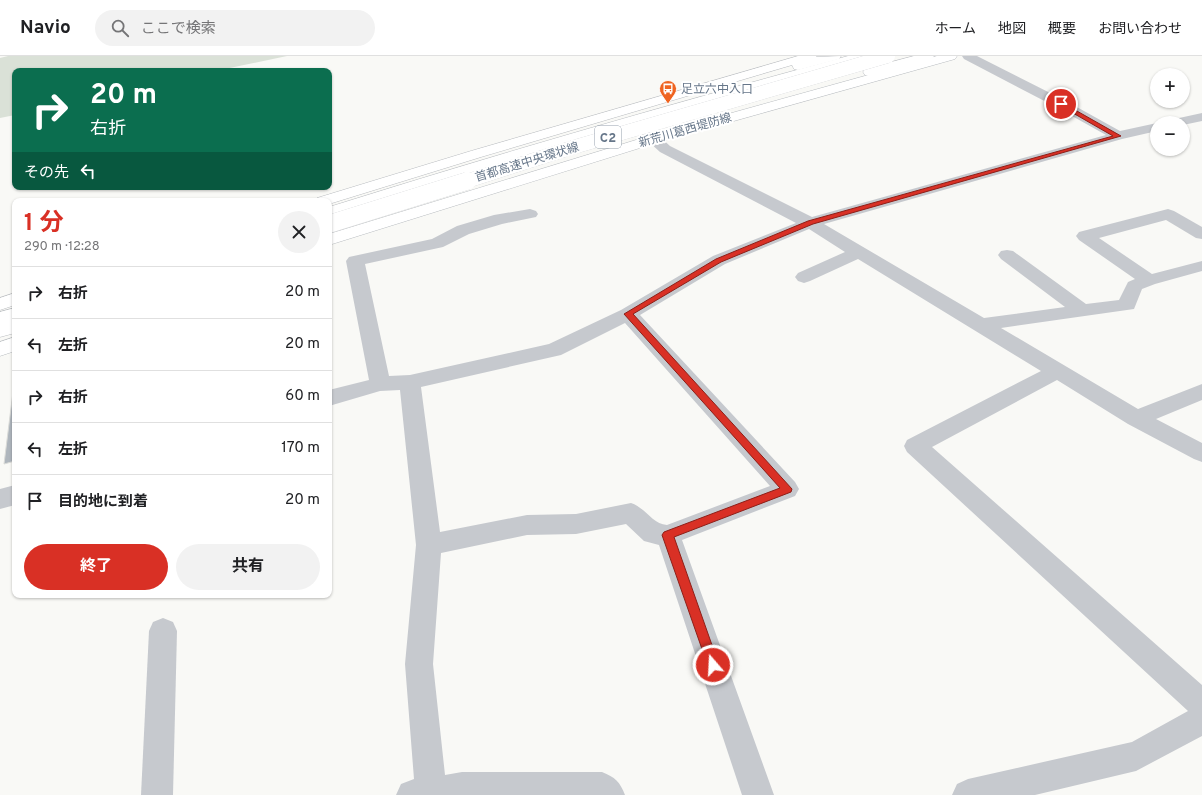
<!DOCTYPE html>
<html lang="ja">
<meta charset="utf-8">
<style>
body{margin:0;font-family:Overpass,"Noto Sans JP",sans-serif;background:#f2f2f2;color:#202124;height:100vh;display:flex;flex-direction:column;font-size:15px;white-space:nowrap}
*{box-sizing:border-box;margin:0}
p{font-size:13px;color:#757577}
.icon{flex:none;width:22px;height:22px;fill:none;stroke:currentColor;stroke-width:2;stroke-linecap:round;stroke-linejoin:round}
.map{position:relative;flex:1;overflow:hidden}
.side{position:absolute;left:12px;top:142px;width:320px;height:400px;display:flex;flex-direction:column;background:#fff;border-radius:8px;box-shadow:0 1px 3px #0004}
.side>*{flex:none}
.top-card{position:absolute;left:12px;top:12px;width:320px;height:122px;border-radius:8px;box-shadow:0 1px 3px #0004;background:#0b6e4f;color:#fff;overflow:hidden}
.buttons{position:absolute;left:1150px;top:12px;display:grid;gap:8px}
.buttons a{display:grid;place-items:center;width:40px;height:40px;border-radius:50%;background:#fff;box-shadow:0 1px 3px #0004;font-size:20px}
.pin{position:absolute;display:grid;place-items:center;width:34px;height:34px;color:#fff;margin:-17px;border:2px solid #fff;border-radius:50%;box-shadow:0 1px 4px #0007}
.me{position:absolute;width:44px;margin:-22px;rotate:341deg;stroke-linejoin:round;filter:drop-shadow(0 0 3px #0008)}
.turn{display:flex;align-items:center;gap:14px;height:84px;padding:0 12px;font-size:18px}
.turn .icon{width:52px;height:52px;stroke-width:2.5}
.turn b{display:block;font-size:28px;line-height:34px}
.then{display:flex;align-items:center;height:38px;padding:0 12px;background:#0003;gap:8px;font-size:15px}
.round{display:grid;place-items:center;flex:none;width:42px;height:42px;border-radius:21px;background:#f2f2f2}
.summary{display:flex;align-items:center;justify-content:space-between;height:68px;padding:0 12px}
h1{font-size:24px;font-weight:700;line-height:30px;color:#d93025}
.primary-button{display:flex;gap:8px;margin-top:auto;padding:8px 12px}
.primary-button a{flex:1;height:46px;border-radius:24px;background:#d93025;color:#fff;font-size:16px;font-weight:700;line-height:46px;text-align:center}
.primary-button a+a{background:#f2f2f2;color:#202124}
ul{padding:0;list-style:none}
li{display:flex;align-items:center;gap:12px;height:52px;padding:0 12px;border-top:1px solid #e0e0e0}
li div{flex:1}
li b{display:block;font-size:15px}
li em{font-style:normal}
header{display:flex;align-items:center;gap:24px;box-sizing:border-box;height:56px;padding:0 20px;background:#fff;border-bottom:1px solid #e0e0e0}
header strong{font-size:19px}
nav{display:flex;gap:22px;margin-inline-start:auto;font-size:14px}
.search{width:280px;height:36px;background:#f2f2f2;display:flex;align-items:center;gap:10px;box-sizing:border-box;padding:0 14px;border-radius:22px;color:#757577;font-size:15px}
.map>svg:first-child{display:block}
.green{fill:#dae1d7}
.building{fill:#afb6bd;stroke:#dadbd8}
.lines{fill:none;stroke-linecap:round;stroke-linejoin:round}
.major-casing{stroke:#b9bdc1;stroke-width:1}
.highway-casing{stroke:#babdc1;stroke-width:1}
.minor{fill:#c6c9ce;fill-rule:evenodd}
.major{fill:#fff;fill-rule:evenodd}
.highway{fill:#fff;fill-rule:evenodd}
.highway-bridge-far1-casing{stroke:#babdc1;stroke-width:14;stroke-linecap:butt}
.highway-bridge-casing{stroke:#babdc1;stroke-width:18;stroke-linecap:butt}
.highway-bridge-far1{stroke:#fff;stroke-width:14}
.highway-bridge{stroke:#fff;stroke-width:18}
.route{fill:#d93025;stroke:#8d1f18}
.labels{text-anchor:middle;stroke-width:4;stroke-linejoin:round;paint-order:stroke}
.far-poi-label{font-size:12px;fill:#667689;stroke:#fff;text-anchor:start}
.far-street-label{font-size:12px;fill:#667689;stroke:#fff}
.shield{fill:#fff;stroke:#949fac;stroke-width:1}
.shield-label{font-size:13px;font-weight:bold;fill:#667689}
</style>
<header>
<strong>Navio</strong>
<div class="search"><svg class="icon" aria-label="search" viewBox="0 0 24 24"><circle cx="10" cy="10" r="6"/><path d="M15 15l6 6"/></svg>ここで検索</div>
<nav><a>ホーム</a><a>地図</a><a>概要</a><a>お問い合わせ</a></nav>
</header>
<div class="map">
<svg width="1202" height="739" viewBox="0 0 1202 739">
<rect width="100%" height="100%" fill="#f9f9f6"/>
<polygon class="green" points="8,0 287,0 215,15 15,15 15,59 0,62 0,2"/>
<polygon class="building" points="15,335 15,405 4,408 13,336"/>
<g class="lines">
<defs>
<g id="major">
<path d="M848,0h20l-2,3 -267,75 -270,83v-10c172,-54 345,-104 519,-151z"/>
<polygon points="937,0 957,0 955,3 659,86 329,189 329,178 649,80"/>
<polygon points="15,252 15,265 0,269 0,256"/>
<polygon points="15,281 15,295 0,300 0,286"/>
</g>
<g id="highway">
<polygon points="798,0 817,0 816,1 841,0 839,3 798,14 794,13 792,9 481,101 329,148 329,145 315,145 317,142 471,95"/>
<polygon points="914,0 934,0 932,3 869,20 865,19 863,16 865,13"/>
<polygon points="15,237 15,249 0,254 0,242"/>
<polygon points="15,264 15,277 0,281 0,268"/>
</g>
</defs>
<use href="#major" class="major-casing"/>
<use href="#highway" class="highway-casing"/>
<g class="minor">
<path d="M962,0h15l89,45 54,30 37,-8v8l-35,8 -298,85 160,94 81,-11 -64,-48 -3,-4 3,-4 6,-1 6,1 73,53 33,-4 9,-18 7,-3 -56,-39 -3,-4 3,-4 89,-23 6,2 28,16v12l-6,-1 -30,-18 -67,18 53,36 50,-13v10l-47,13 -13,5 -8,20 -133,19 137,81 64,-25v16l-46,19 46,24v19l-8,-3 -66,-35 -71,-44 -125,67 270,238v51l-66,35 -101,24h-83l5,-11 11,-5 164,-37 56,-31 -281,-259 -3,-6 3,-6 134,-69 -183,-112 -48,22 -6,2 -6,-2 -3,-4 3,-4 47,-21 -36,-23 -84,35 -85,51 155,167 4,7 -4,7 -113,44 92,255h-32l-83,-250 -15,-4 -18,-17 -50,10 -49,1 -86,18 -8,111 12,111 17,-3h140c13,5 18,10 23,23h-229l5,-11 13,-5 -9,-115 11,-119 -16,-155 -20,1 -51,15v-16l40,-10 -23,-119 3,-4 83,-18 25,-13 37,-11 36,-6 6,2 2,3 -2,3 -34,7 -33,10 -26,13 -78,17 24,112 21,-1 139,-31 72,-34 92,-54 83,-33 -136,-71 -11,-10 -27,-17 -2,-3 2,-3 5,-1 5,1 27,17 11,10 142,71 294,-82 -50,-28 -92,-48zM625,267l145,163 -103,39c-15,-1 -21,-17 -36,-22l-55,11 -49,1 -87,17 -19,-145 140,-32z"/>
<polygon points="1202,57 1202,65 1183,69 1183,67 1168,67 1170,64"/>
<polygon points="15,429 15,449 0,453 0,433"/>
<polygon points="163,562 173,566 177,575 173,739 141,739 149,575 153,566"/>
</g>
<use href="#major" class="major"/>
<use href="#highway" class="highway"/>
<defs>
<polyline id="highway-bridge-far1" points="464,126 574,91 888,0"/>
<polyline id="highway-bridge" points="329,168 467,125"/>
</defs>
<use href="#highway-bridge-far1" class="highway-bridge-far1-casing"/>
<use href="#highway-bridge" class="highway-bridge-casing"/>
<use href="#highway-bridge-far1" class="highway-bridge-far1"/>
<use href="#highway-bridge" class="highway-bridge"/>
</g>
<polygon class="route" points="1061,46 1121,80 813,168 721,206 633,258 792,433 791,436 674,481 719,609 717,613 713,614 709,613 662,479 664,476 780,432 624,258 716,203 808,165 1113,80 1059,49 1058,48"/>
<defs>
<symbol id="bus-pin" viewBox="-11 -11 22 30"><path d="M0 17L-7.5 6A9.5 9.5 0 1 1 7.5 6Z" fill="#ef6320" stroke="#fff"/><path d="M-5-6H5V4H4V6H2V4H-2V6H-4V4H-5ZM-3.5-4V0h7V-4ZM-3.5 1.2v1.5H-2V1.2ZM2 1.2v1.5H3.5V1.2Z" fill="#fff"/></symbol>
</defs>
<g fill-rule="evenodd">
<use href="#bus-pin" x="658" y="23" width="20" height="27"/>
</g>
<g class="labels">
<g class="far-poi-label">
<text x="681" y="37">足立六中入口</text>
</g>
<g class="far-street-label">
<text transform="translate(685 74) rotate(-16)" y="4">新荒川葛西堤防線</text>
<text transform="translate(527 106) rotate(-17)" y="4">首都高速中央環状線</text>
</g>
<rect class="shield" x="595" y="70" width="26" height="22" rx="3"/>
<g class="shield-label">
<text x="608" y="86">C2</text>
</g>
</g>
</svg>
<div class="buttons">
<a>+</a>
<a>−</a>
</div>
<div class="pin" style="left:1061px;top:48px;background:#d93025"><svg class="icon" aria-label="arrive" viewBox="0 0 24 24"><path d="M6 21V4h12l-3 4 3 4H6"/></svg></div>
<svg class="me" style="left:713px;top:609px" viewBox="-20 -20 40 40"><circle r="17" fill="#d93025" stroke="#fff" stroke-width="3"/><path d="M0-11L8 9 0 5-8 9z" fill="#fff"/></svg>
<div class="top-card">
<div class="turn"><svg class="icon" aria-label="right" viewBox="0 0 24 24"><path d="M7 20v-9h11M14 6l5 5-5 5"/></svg><div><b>20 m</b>右折</div></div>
<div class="then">その先<svg class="icon" aria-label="left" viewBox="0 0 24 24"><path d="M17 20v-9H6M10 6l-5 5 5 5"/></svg></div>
</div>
<section class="side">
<div class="summary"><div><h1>1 分</h1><p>290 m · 12:28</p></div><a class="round"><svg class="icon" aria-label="close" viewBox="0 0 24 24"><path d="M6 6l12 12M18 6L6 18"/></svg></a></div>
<ul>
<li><svg class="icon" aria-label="right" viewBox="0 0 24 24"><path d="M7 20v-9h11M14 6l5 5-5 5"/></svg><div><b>右折</b></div><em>20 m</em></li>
<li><svg class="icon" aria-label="left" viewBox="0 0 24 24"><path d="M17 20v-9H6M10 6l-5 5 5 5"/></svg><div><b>左折</b></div><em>20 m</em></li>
<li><svg class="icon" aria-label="right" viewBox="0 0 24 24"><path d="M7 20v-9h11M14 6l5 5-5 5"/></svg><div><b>右折</b></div><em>60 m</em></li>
<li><svg class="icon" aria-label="left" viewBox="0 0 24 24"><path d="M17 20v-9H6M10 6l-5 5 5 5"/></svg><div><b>左折</b></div><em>170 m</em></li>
<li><svg class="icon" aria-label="arrive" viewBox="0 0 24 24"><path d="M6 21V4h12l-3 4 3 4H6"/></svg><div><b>目的地に到着</b></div><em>20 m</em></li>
</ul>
<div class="primary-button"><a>終了</a><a>共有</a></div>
</section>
</div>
